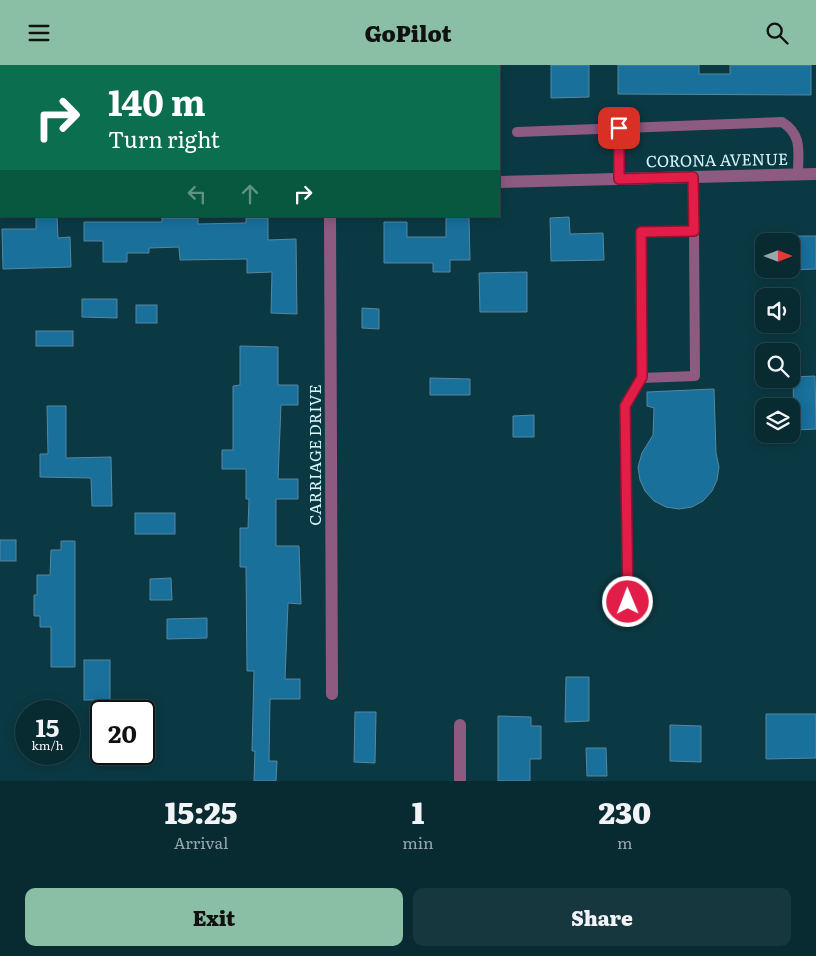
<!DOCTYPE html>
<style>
body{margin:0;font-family:Literata,serif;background:#16373e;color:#f1f3f6;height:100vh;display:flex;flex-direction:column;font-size:19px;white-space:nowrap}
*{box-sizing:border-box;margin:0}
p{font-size:16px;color:#98a7ac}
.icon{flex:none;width:28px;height:28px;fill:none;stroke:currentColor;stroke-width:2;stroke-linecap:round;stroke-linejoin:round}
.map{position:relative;height:716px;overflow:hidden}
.side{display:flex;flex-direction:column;background:#082b32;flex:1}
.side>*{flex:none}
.hud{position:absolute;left:0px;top:0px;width:500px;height:152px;box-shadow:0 2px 12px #0003,0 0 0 1px #29474d;background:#0b6e4f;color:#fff;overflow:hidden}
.needle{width:32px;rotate:90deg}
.controls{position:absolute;left:755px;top:168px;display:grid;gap:10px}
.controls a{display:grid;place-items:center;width:45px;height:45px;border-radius:10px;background:#082b32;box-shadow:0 2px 12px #0003,0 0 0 1px #29474d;font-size:25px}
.speed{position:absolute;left:15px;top:635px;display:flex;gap:10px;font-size:25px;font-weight:700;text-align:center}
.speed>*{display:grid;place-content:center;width:65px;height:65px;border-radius:50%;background:#082b32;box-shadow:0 2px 12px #0003,0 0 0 1px #29474d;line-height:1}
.speed small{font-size:12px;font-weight:400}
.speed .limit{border:2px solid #111;border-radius:8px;background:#fff;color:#111}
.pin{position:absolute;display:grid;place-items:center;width:42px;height:42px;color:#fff;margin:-21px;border-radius:10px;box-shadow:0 2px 8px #0006}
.me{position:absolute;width:55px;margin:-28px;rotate:359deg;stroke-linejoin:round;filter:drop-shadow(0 0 4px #0008)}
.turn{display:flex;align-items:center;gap:18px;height:105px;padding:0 25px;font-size:22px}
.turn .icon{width:65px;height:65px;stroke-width:2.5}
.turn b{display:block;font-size:35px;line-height:42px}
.lanes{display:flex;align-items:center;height:48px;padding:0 25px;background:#0003;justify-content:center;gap:25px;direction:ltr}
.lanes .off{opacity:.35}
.eta{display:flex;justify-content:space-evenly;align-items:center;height:85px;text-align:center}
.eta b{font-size:30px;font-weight:800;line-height:35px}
.primary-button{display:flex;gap:10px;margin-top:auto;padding:10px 25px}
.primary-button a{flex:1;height:58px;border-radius:10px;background:#8abfa5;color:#111;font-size:20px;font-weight:800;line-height:58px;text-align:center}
.primary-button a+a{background:#16373e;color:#f1f3f6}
header{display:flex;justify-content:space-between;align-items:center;height:65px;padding:0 25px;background:#8abfa5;color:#111;font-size:22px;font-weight:800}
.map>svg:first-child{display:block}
.building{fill:#18709b;stroke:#5986a0}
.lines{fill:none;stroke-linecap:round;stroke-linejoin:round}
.lane{stroke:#8d5b81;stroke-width:10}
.street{stroke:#8d5b81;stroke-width:12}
.route-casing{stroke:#92132f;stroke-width:12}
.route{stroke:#e11d48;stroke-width:9}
.labels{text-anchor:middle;stroke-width:4;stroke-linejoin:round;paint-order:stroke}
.street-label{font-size:16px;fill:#d8f5fc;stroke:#0b3943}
</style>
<header><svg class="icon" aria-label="menu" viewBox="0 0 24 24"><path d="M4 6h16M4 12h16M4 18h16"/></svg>GoPilot<svg class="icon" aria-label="search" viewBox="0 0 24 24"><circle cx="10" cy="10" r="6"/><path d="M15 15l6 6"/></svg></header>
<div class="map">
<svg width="816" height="716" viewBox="0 0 816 716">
<rect width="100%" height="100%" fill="#0b3943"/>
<g class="building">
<polygon points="551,0 589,0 589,32 551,33"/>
<polygon points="618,0 699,0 699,9 730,9 730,0 811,0 811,30 618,29"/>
<polygon points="57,151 58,173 70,172 71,202 3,204 2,164 36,164 36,152"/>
<polygon points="446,152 469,152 470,195 450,195 450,207 433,207 433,198 384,198 384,157 407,157 407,172 446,172"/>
<polygon points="569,152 570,169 603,168 604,195 551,196 550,153"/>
<polygon points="162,153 198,153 198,159 246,158 246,153 268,153 268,175 296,174 297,249 271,248 272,207 247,208 247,194 180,195 179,182 149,183 149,188 127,188 127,197 103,197 103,176 84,176 84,157 162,157"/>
<polygon points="791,171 816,171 816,204 791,205"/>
<polygon points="527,207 527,247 480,247 479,208"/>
<polygon points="82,234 117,234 117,253 82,252"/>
<rect x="136" y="240" width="21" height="18"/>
<polygon points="362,243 379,244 379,264 362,263"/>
<rect x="36" y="266" width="37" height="15"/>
<polygon points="240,281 278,282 278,320 298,320 298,340 281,340 278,414 298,414 298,434 276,434 276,481 299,481 301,539 288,538 285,614 300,614 300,634 270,634 269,696 277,696 276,716 254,716 255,686 252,686 254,606 247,606 246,502 240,502 240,463 248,463 249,434 246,434 246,404 222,404 222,385 233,385 233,321 240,320"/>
<polygon points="815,311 816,364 794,365 793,312"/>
<polygon points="430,313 470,314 470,330 430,330"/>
<polygon points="714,324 716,388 719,402 717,415 712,426 703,436 692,442 679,444 666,442 654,436 645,426 640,415 638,402 642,388 653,370 654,343 647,341 647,327"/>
<polygon points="47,341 66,341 66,393 111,392 112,441 92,441 91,413 40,412 40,389 48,389"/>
<polygon points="534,350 534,372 513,372 513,351"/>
<rect x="135" y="448" width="40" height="21"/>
<rect x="0" y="475" width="16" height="21"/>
<polygon points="61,476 75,476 75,602 51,602 51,562 40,562 40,551 34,551 34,530 37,530 37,510 50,510 51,485 61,485"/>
<polygon points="171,513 172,535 150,535 150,514"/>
<polygon points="207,553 207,573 167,574 167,554"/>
<rect x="84" y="595" width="26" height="40"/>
<polygon points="566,612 589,612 589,656 565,657"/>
<polygon points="355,647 376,647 375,698 354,697"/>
<polygon points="766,649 816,649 816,693 766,694"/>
<polygon points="498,651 531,652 531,661 541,661 541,694 530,694 530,716 498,716"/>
<polygon points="670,660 701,661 701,697 670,696"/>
<polygon points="586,683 606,683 607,711 587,711"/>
</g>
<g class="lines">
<g class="lane">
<polyline points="619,63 619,114"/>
<path d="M517,67l265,-10c21,13 16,30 16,52"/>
<polyline points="642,313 695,311 694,166"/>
<polyline points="628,537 625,341 642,313 641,167 694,166 693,112"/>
</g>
<g class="street">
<polyline points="474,0 474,1"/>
<polyline points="0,114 1,114"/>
<polyline points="499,117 816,109"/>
<polyline points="330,151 332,629"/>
<polyline points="460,660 460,716"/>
</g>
</g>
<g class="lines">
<defs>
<polyline id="route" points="619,63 619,114 693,112 694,166 641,167 642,312 625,341 628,537"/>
</defs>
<use href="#route" class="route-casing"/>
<use href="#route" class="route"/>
</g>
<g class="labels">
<g class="street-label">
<text transform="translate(717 95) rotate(-1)" y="6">CORONA AVENUE</text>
<text transform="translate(315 390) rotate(-90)" y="6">CARRIAGE DRIVE</text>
</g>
</g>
</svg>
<div class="controls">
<a><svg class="needle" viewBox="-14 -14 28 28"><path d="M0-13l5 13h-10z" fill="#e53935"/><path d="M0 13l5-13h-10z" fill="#98a7ac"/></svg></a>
<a><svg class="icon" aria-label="sound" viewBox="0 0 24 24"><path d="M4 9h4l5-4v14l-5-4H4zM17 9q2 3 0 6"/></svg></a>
<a><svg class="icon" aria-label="search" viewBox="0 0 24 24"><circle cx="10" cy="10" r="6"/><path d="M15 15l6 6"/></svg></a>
<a><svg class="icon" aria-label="layers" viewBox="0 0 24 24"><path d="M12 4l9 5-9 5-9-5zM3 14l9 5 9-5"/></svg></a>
</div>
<div class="speed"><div>15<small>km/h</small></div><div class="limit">20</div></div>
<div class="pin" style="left:619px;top:63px;background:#d93025"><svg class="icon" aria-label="arrive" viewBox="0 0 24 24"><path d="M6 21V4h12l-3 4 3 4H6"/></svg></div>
<svg class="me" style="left:628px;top:537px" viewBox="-20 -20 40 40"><circle r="17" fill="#e11d48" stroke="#fff" stroke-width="3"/><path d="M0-11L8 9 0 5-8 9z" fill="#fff"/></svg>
<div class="hud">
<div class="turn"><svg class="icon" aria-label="right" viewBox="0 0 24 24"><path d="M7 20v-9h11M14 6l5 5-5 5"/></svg><div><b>140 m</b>Turn right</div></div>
<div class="lanes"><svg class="icon off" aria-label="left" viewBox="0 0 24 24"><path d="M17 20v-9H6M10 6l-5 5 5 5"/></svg><svg class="icon off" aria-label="ahead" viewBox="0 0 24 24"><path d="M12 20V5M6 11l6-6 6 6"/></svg><svg class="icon" aria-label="right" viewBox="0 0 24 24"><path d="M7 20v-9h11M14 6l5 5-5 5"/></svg></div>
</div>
</div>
<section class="side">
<div class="eta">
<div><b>15:25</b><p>Arrival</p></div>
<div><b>1</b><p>min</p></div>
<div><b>230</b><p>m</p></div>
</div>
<div class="primary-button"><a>Exit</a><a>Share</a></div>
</section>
